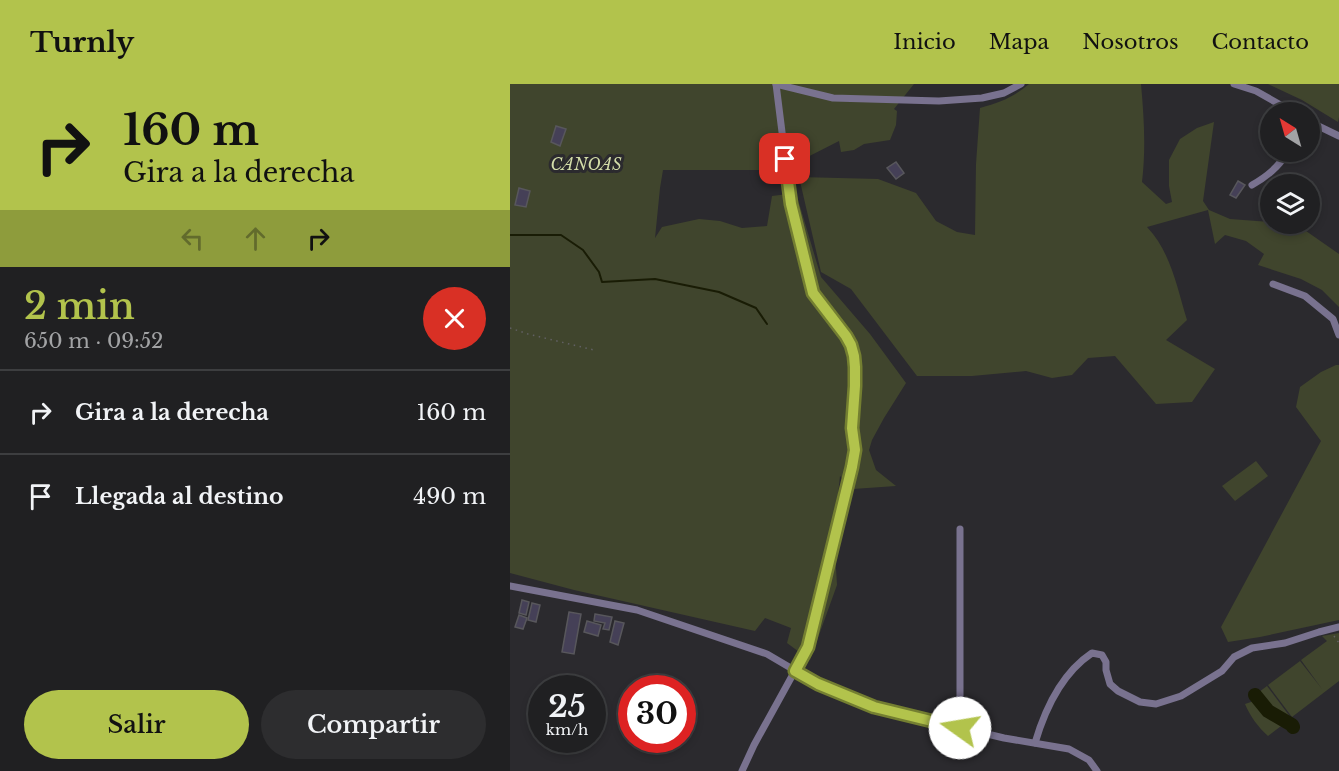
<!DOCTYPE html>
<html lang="es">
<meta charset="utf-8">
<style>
body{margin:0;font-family:"Libre Baskerville",serif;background:#2d2d2f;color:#f1f3f6;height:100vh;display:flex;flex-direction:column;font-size:22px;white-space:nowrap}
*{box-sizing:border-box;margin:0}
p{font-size:20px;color:#a2a3a5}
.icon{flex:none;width:33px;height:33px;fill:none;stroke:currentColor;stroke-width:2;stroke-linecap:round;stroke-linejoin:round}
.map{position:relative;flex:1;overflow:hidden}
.details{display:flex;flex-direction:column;background:#202022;width:510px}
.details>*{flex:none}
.top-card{background:#b2c34c;color:#111;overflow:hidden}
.needle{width:39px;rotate:323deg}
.controls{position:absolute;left:750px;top:18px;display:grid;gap:12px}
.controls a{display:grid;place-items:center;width:60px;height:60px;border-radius:50%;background:#202022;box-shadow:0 3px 9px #0003,0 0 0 2px #3d3e40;font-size:30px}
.speed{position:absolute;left:18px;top:591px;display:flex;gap:12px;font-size:30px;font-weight:700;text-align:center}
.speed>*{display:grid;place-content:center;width:78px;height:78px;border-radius:50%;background:#202022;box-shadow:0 3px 9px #0003,0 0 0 2px #3d3e40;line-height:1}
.speed small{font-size:15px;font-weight:400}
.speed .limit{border:9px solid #d22;background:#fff;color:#111}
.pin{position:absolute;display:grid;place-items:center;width:51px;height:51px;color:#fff;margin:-26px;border-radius:12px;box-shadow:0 3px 9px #0006}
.me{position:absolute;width:66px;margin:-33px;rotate:283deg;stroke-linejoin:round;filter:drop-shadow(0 0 4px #0008)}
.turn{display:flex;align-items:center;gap:21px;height:126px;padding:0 24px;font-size:27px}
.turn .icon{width:78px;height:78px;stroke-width:2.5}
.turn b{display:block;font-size:42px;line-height:51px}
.lanes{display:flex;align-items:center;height:57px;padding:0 24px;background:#0003;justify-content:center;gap:30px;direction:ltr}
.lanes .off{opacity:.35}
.round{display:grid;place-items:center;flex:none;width:63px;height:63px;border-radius:32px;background:#2d2d2f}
.head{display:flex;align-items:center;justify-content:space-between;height:102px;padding:0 24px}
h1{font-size:36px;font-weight:600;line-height:45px;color:#b2c34c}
.cta{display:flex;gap:12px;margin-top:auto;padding:12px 24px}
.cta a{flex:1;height:69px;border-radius:36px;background:#b2c34c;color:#111;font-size:24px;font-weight:600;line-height:69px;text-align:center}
.cta a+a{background:#2d2d2f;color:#f1f3f6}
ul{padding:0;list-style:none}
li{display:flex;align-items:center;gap:18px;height:84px;padding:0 24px;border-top:2px solid #3d3e40}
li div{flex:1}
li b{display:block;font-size:22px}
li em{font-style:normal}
header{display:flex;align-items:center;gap:36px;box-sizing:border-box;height:84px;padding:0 30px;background:#b2c34c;color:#111}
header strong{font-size:28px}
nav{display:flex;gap:33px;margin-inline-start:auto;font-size:21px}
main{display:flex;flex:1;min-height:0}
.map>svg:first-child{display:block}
.green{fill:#40452d}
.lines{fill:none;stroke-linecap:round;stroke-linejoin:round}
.stream{stroke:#191c05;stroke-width:2}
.river{stroke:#191c05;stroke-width:14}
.building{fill:#454057;stroke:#58575c;stroke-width:1.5}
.path{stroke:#616063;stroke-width:1.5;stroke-dasharray:1.5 4.5;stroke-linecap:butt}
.minor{stroke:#79728f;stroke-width:7}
.route-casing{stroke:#747f31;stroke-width:15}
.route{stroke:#b2c34c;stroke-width:10}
.labels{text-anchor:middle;stroke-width:6;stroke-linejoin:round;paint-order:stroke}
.park-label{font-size:16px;font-style:italic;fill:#d3dda8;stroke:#2b2a2e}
</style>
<header>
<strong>Turnly</strong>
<nav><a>Inicio</a><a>Mapa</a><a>Nosotros</a><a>Contacto</a></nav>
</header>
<main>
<section class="details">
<div class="top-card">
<div class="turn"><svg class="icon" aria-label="right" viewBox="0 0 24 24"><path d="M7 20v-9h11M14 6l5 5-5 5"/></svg><div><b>160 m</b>Gira a la derecha</div></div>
<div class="lanes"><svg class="icon off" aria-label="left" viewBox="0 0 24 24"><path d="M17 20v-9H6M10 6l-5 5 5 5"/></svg><svg class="icon off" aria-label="ahead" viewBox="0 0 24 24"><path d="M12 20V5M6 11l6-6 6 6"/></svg><svg class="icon" aria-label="right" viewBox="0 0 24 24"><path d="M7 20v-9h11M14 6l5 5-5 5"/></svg></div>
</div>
<div class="head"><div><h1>2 min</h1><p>650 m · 09:52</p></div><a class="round" style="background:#d93025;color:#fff"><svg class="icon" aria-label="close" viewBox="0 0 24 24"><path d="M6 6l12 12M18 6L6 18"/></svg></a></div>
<ul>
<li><svg class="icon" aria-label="right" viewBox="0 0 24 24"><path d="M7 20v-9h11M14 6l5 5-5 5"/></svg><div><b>Gira a la derecha</b></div><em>160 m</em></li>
<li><svg class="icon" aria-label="arrive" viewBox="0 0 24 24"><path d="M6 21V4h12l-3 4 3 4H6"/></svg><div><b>Llegada al destino</b></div><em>490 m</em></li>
</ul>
<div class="cta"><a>Salir</a><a>Compartir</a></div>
</section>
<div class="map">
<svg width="829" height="687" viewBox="0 0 829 687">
<rect width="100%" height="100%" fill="#2b2a2e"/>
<g class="green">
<polygon points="0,0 404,0 384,25 387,27 386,41 380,56 354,60 344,66 331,68 329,57 272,86 153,86 150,104 145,154 152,143 189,135 210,137 232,144 257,142 262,112 286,109 311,193 360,250 396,299 374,334 362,356 359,366 366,386 386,402 343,405 330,392 324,450 327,501 300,576 277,559 281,544 255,534 245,547 64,506 0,489"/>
<path d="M519,0h112c3,33 5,65 1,98l24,22 6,-2 -3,-16v-26l11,-21 17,-11 17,-6 -11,79 6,9 21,9 40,3v2h26l43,30v53l-17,-17 -21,-11 -43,-14 6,-11 -18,-13 -21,-6 -10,9 -7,-34 -61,17c24,25 30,61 40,93l-21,20 49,29 -23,33 -36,2 -41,-48 -27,2 -16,17 -20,3 -26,-7 -54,5h-55l-66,-87 -30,-17 -22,-95 79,2 38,14 20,28 21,11 18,3 1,-71 4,-56c21,-6 32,-10 49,-24z"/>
<polygon points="758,0 829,0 829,33 828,38 792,16"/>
<polygon points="826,281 829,281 829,536 750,553 718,558 711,543 811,357 786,323 790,303 811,288"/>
<polygon points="746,377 758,392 725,417 712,402"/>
<polygon points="829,549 829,597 782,633 758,601 790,577 812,605 791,576 817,557 812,552"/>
<polygon points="757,602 781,634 777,637 762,629 745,611"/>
<path d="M746,613l4,4 1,5 4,1 2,7 6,1 12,8 -17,13c-10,-9 -18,-20 -23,-32l6,-2z"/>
</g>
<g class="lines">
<polyline class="stream" points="0,151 51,151 73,166 89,188 92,198 145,195 209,208 246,224 257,240"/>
<polyline class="river" points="745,611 758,627 782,641 783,643"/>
</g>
<g class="building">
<polygon points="46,42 56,45 50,62 41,58"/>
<polygon points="386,78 394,89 386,95 377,84"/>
<polygon points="728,97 735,101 726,114 720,111"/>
<polygon points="9,104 20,107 16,123 5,121"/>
<polygon points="12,516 19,518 16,531 9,529"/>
<polygon points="22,519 30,521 26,538 18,536"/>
<polygon points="59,528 71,530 64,570 52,568"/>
<polygon points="85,530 102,533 99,546 93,545 95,539 84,537"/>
<polygon points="9,531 17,534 13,545 5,543"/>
<polygon points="77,537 91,541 88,552 74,548"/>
<polygon points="105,537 114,539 108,561 100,558"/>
</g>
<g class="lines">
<g class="path">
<polyline points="0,244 18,250 84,266"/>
<polyline points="824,552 829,559"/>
</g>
<g class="minor">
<polyline points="266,0 323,14 429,17 472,14 494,9 511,0"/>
<polyline points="724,0 746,7 783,28"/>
<polyline points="800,38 829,52"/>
<path d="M742,101c16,-9 26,-18 36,-33"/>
<polyline points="763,200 795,212 823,235 829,251"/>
<polyline points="0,502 127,526 257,570 308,600 364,623 494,654 559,665 579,676 587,687"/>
<polyline points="450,644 450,445"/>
<path d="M525,659c10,-34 27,-70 57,-90l10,2 4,7v8l4,14 8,7 22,11 16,2 25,-8 41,-25 12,-14 18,-9 33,-5 34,-11 20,-5"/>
<polyline points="232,687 244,661 298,563 345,366 342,344 345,302 345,283 344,272 341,261 336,252 303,209 281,120 266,0"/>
</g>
</g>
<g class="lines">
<defs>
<polyline id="route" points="275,75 281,120 303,209 336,252 341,261 344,272 345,283 345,302 342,344 345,366 342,383 298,563 285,587 308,600 364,623 450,644"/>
</defs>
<use href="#route" class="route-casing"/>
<use href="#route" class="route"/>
</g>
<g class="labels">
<g class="park-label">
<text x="76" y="86">CANOAS</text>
</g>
</g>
</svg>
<div class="controls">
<a><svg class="needle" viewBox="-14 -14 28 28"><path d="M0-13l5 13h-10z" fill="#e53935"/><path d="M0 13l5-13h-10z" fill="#a2a3a5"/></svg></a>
<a><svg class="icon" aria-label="layers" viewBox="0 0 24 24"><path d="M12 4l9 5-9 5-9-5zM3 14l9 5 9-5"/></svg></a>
</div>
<div class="speed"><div>25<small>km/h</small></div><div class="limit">30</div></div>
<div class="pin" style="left:275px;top:75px;background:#d93025"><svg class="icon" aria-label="arrive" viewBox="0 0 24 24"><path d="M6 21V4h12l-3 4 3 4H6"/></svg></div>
<svg class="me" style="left:450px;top:644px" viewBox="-20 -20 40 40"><circle r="19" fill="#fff"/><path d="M0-13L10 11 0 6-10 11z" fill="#b2c34c"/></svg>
</div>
</main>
